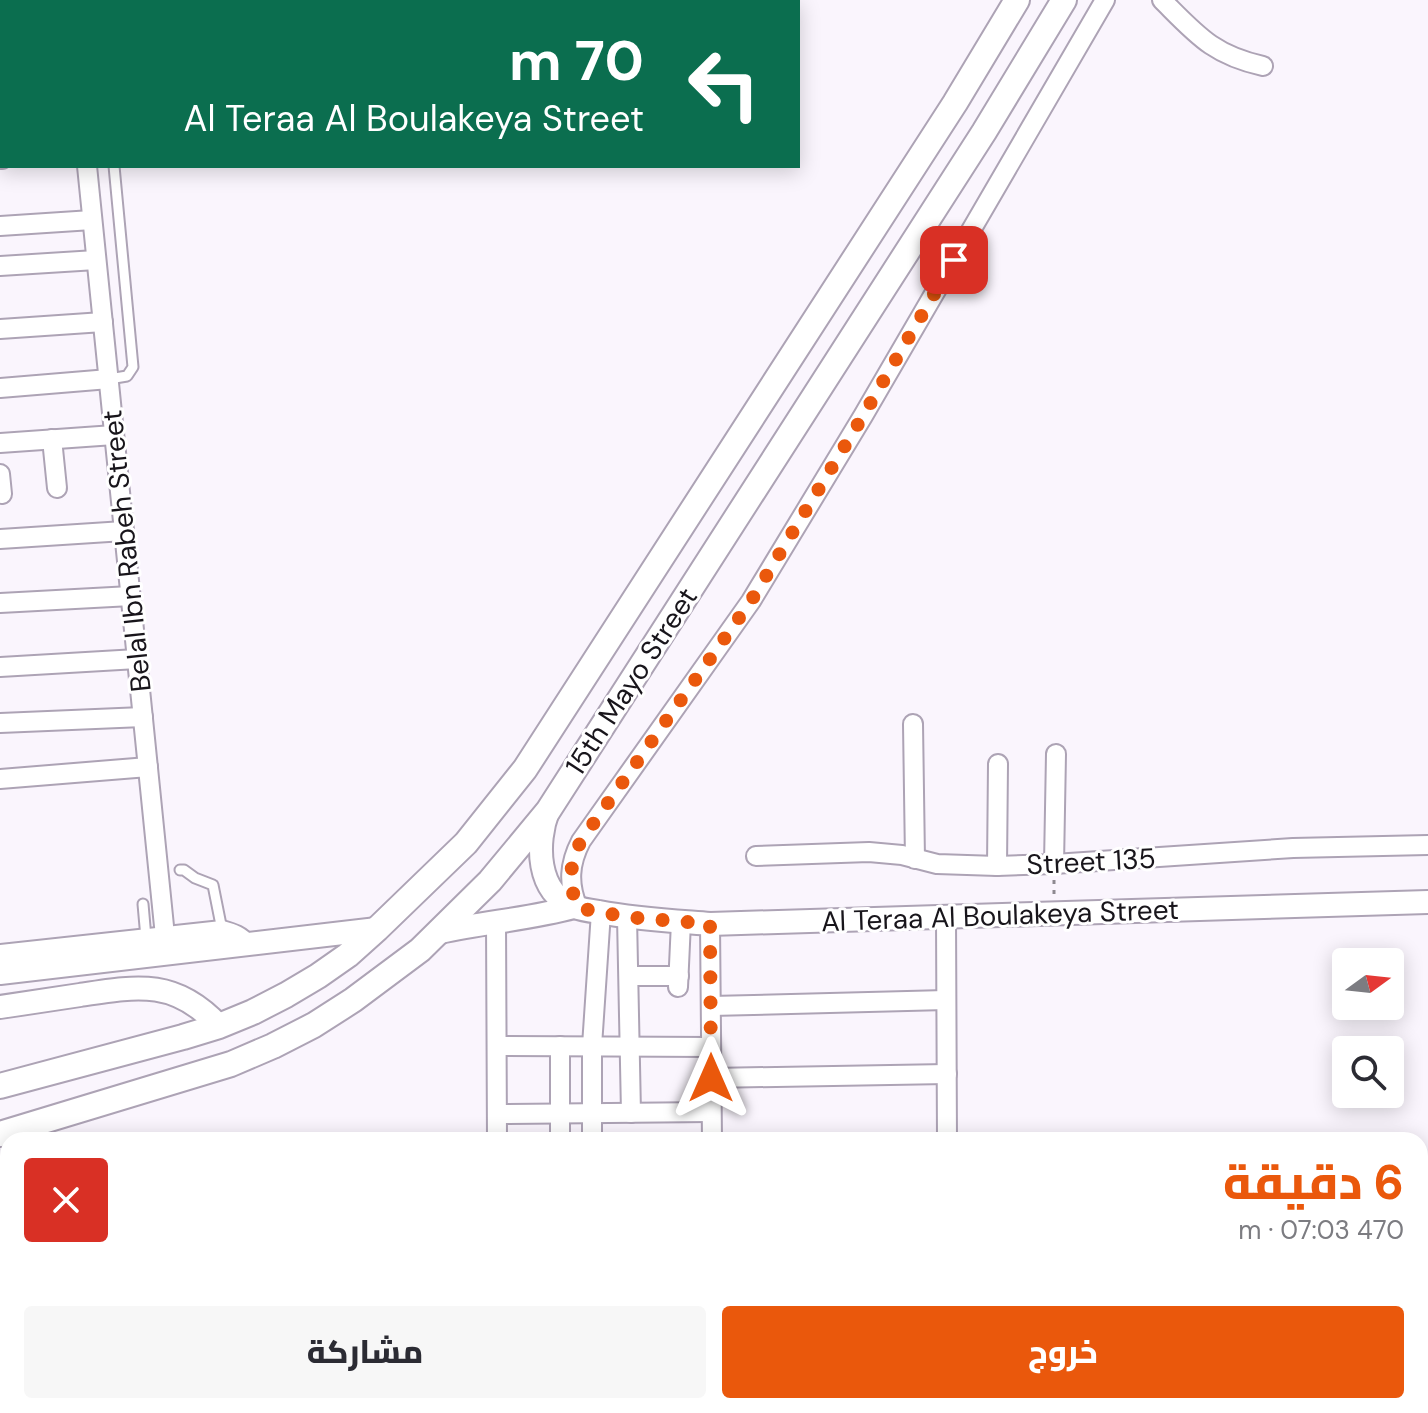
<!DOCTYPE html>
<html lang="ar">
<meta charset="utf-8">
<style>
body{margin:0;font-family:"DM Sans",Cairo,sans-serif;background:#f7f7f7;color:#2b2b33;direction:rtl;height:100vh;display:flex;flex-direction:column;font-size:30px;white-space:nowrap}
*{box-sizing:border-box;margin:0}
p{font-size:26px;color:#7c7c81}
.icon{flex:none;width:44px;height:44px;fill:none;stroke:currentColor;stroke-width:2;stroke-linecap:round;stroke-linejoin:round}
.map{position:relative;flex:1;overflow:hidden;direction:ltr}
.side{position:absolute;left:0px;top:1132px;width:1428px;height:282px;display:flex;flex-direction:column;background:#fff;border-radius:24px 24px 0 0;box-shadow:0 4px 20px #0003;direction:rtl}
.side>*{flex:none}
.hud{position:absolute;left:0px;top:0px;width:800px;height:168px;box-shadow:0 4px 20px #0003;direction:rtl;background:#0b6e4f;color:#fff;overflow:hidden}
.needle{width:52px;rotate:75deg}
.fabs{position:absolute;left:1332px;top:948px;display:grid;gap:16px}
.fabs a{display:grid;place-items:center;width:72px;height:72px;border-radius:8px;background:#fff;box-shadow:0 4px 20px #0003;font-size:40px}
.pin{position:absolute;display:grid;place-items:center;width:68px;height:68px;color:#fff;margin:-34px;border-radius:16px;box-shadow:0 4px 12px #0006}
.me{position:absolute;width:88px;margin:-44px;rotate:0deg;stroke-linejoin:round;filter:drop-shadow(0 0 6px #0008)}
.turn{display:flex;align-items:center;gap:28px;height:168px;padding:0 24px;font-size:36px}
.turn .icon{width:104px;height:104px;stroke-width:2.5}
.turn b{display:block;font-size:56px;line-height:68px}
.round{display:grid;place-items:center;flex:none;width:84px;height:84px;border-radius:8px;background:#f7f7f7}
.summary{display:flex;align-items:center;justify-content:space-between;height:136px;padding:0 24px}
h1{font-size:48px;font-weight:800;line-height:60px;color:#ea580c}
.action{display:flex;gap:16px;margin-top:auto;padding:16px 24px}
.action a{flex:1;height:92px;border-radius:8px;background:#ea580c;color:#fff;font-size:32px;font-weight:800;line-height:92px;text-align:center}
.action a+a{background:#f7f7f7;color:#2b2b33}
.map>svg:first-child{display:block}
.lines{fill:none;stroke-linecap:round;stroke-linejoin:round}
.service-casing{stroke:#ada3b5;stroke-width:13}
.minor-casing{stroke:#ada3b5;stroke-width:22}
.tertiary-casing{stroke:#ada3b5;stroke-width:26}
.secondary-casing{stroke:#ada3b5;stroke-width:28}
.path{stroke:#8e8a91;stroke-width:3;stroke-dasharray:4 6;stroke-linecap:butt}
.service{stroke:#fff;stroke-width:9}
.minor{stroke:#fff;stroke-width:18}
.tertiary{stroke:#fff;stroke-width:22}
.secondary{stroke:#fff;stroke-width:24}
.route{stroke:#ea580c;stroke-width:14;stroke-dasharray:0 25.2}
.labels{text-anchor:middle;stroke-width:6;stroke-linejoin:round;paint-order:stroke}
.street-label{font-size:28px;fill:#18151b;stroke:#fff}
</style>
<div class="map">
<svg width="1428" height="1413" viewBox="0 0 1428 1413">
<rect width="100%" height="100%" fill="#faf5fd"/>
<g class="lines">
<defs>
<g id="service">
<polyline points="99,0 99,2"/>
<polyline points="109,379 127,376 133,367 114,166"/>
<polyline points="180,870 184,870 195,878 213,885 222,930"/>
<polyline points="143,904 146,938"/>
</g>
<g id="minor">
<polyline points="70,0 70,2"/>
<path d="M1162,0c35,35 51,55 101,66"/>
<polyline points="0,27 2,27"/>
<polyline points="0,92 2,92"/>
<polyline points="0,159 2,159"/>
<polyline points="87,166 165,936"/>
<polyline points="0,226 92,220"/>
<polyline points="0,266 96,260"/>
<polyline points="0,329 103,322"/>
<polyline points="0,388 109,379"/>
<polyline points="52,439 57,488"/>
<polyline points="0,443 114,435"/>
<polyline points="0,474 2,494"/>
<polyline points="0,539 124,531"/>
<polyline points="0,603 131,596"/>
<polyline points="0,667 137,659"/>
<polyline points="0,723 143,717"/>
<polyline points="913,724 915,859"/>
<polyline points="0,779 148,767"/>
<polyline points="756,856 869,852 902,855 937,864 997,866 1054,864 1293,848 1428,845"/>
<polyline points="1054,864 1056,754"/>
<polyline points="997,866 998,764"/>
<path d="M578,908c-10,-24 -9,-44 3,-67l170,-240 112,-185 242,-416"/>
<polyline points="627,917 631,1113"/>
<polyline points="946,918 947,1140"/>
<polyline points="496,921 497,1140"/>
<polyline points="710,924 712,1140"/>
<path d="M0,954l222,-24c11,3 19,6 25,14"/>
<polyline points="629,976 679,976"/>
<polyline points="678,987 681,922"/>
<polyline points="711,1006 946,1000"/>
<polyline points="497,1046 711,1047"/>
<polyline points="560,1046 560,1140"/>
<polyline points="711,1078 947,1074"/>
<polyline points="497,1114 711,1112"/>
<polyline points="592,1140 592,1046 601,912"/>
<polyline points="1420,1351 1428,1352"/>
<polyline points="714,1406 714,1413"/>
</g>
<g id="tertiary">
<path d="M548,811c-12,31 -12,83 27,96 8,3 17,4 24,5 37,7 74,9 111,12l718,-22"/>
<path d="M440,932c45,-10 90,-13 134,-25"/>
<polyline points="0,973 377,929"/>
<path d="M0,1007c27,-4 54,-8 80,-12 58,-9 95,-16 139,31"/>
</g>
<g id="secondary">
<polyline points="0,1086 183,1037 219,1026 253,1012 286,995 318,976 348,955 377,929 466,843 525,769 955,103 1017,0"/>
<polyline points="0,1134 231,1064 273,1046 314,1025 353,1000 420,950 490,881 548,811 984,132 1064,0"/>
</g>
</defs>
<use href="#service" class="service-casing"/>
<use href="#minor" class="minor-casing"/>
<use href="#tertiary" class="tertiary-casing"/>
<use href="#secondary" class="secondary-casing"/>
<polyline class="path" points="1054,880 1054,896"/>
<use href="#service" class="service"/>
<use href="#minor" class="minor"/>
<use href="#tertiary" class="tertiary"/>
<use href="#secondary" class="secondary"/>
</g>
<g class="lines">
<path class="route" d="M711,1078l-1,-154 -83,-7 -49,-9c-10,-24 -9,-44 3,-67l170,-240 112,-185 91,-156"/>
</g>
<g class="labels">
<g class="street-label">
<text transform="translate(126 551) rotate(-96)" y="10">Belal Ibn Rabeh Street</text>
<text transform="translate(631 681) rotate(-57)" y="10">15th Mayo Street</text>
<text transform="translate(1091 861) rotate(-3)" y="10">Street 135</text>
<text transform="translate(1000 915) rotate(-2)" y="10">Al Teraa Al Boulakeya Street</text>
</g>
</g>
</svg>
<div class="fabs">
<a><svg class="needle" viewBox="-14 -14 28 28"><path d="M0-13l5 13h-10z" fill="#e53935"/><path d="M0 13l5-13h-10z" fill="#7c7c81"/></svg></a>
<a><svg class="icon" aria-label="search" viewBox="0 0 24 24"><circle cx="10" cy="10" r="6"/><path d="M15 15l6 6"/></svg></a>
</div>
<div class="pin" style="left:954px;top:260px;background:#d93025"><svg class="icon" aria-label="arrive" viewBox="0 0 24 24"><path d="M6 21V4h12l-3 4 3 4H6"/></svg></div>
<svg class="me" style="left:711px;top:1078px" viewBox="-20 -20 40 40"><path d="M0-17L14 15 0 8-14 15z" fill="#ea580c" stroke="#fff" stroke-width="4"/></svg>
<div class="hud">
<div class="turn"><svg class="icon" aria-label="left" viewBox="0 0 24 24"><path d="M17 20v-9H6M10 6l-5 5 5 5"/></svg><div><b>70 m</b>Al Teraa Al Boulakeya Street</div></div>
</div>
<section class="side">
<div class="summary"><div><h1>6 دقيقة</h1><p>470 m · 07:03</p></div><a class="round" style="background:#d93025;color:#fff"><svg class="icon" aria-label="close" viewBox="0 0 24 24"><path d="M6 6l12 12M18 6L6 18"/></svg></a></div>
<div class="action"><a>خروج</a><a>مشاركة</a></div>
</section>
</div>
